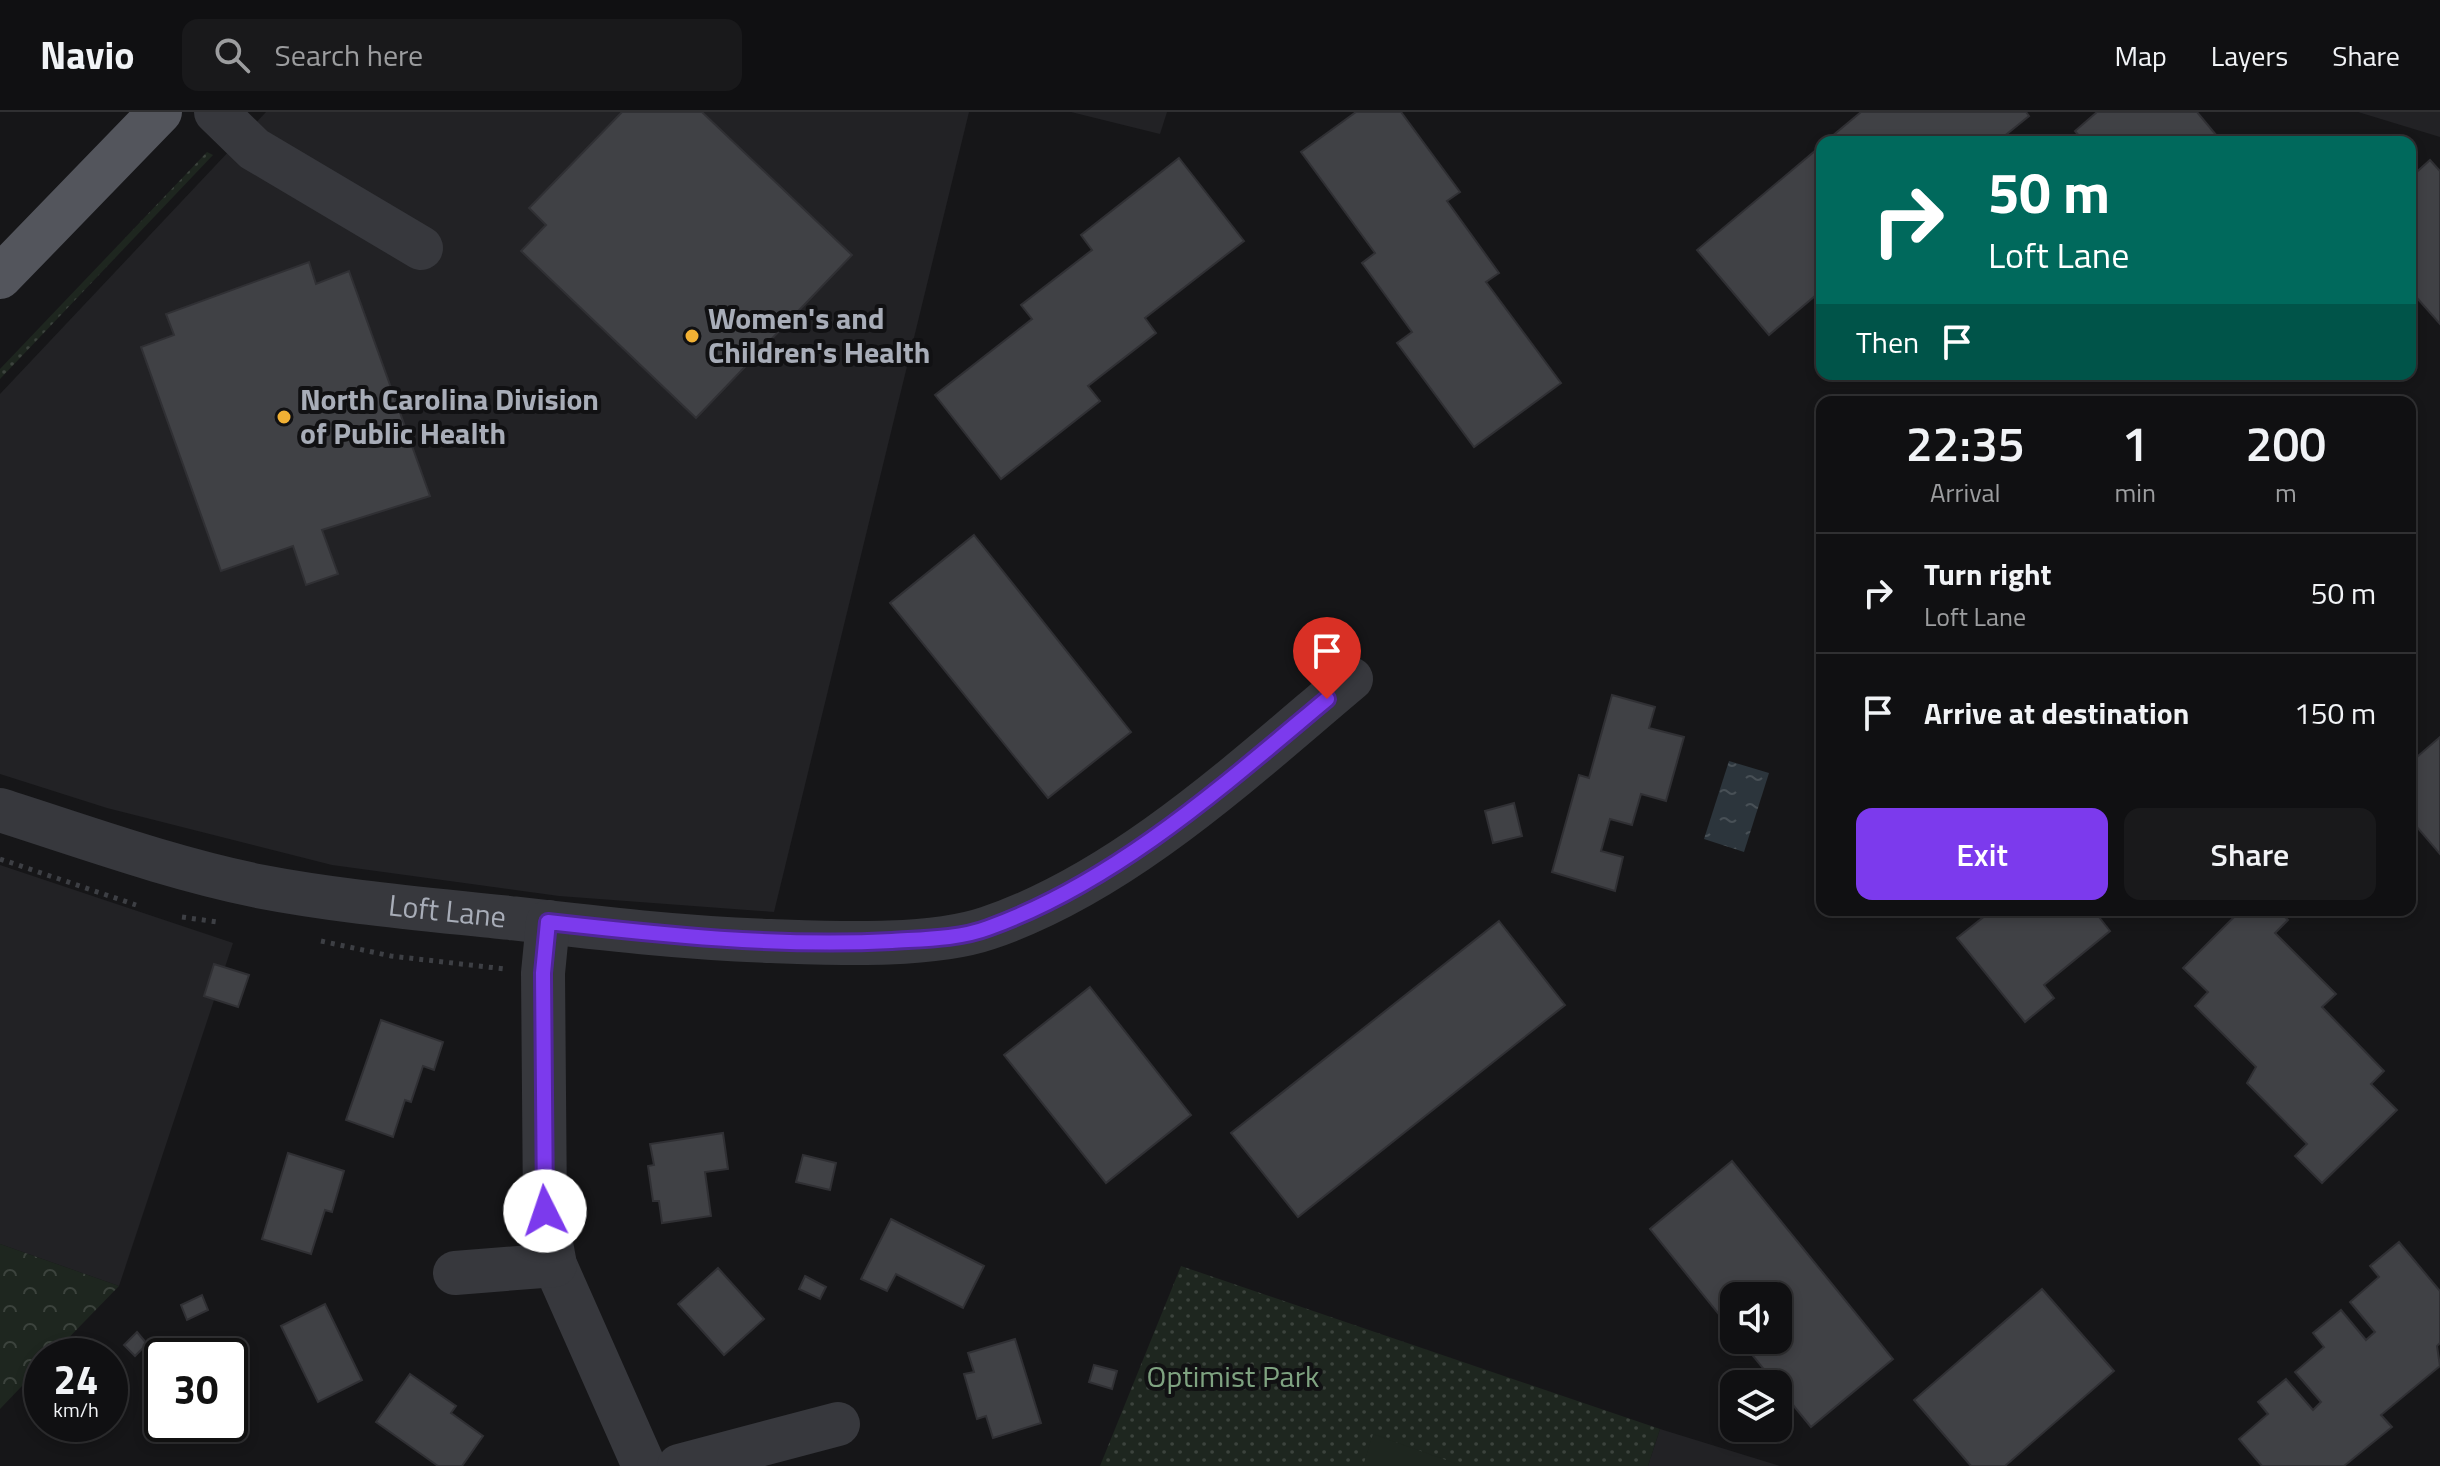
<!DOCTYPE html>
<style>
body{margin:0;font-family:"Titillium Web",sans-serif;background:#19191b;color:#f1f3f6;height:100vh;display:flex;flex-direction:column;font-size:30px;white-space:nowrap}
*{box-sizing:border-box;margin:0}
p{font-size:26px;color:#9c9d9f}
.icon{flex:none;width:44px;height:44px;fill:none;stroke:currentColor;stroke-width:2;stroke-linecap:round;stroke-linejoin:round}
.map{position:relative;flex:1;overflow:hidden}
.details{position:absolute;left:1816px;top:284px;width:600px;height:520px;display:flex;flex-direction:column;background:#101012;border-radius:16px;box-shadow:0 4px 12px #0003,0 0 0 2px #303032}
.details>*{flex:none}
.guide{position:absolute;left:1816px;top:24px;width:600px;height:244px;border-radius:16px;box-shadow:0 4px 12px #0003,0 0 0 2px #303032;background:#00695c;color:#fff;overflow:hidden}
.tools{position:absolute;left:1720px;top:1170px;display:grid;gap:16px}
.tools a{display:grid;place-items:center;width:72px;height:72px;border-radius:16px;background:#101012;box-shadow:0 4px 12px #0003,0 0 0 2px #303032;font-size:40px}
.speed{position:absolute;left:24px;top:1226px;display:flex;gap:16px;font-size:40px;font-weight:700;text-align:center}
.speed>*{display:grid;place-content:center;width:104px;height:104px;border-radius:50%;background:#101012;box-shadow:0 4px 12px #0003,0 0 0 2px #303032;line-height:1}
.speed small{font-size:20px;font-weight:400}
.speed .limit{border:4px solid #111;border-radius:12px;background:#fff;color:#111}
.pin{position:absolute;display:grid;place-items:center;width:68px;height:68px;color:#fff;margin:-82px -34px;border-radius:50% 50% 50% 0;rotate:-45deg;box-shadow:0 0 8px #0007}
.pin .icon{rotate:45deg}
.me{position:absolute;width:88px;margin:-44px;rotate:356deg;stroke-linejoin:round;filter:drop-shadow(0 0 6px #0008)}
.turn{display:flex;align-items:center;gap:28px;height:168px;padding:0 40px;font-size:36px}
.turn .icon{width:104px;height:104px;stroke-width:2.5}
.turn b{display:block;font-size:56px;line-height:68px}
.then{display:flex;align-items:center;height:76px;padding:0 40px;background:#0003;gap:16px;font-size:30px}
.eta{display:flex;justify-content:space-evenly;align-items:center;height:136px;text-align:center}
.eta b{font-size:48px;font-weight:600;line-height:56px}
.action{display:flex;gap:16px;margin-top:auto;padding:16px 40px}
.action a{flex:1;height:92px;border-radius:16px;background:#7c3aed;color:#fff;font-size:32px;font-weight:600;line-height:92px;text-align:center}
.action a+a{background:#19191b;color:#f1f3f6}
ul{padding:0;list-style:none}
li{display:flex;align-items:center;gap:24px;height:120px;padding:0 40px;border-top:2px solid #303032}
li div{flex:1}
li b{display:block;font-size:30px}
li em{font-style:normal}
header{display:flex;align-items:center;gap:48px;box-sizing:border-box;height:112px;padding:0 40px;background:#101012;border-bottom:2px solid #303032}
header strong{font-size:38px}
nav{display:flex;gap:44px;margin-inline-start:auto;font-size:28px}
.search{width:560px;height:72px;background:#19191b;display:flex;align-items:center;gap:20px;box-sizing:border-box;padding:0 28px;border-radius:16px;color:#9c9d9f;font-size:30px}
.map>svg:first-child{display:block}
.built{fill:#222225}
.green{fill:url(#green-dots)}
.forest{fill:url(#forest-crowns)}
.pitch{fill:#1e261f}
.water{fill:url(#water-ripples)}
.building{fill:#404145;stroke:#303034;stroke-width:2}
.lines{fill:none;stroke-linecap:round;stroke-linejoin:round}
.path{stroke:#3d3f44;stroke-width:5;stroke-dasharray:4 6;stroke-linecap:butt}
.minor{stroke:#37383d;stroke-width:44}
.major{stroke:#53555c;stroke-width:44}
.route-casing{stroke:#51269a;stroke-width:20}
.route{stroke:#7c3aed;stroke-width:14}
.poi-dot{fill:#f2b134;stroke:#111113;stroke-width:3}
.labels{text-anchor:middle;stroke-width:8;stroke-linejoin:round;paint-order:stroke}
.poi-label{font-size:30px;font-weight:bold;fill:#a8adb8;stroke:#111113;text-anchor:start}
.street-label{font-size:30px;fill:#a8adb8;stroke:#111113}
.park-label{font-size:30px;fill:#7fa381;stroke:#111113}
</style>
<header>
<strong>Navio</strong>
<div class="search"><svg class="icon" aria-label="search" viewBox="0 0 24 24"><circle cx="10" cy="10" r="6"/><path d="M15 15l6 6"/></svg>Search here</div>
<nav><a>Map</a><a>Layers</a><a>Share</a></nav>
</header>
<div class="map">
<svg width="2440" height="1354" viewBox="0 0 2440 1354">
<defs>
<pattern id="green-dots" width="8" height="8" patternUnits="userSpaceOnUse" patternTransform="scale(2)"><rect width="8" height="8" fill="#1e261f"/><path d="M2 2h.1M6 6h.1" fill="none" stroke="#3c433d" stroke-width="1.8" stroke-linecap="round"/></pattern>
<pattern id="forest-crowns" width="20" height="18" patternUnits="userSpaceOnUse" patternTransform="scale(2)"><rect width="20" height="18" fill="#1e261f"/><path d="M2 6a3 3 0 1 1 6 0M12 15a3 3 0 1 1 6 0" fill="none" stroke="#3c433d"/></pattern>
<pattern id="water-ripples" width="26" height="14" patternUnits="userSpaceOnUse" patternTransform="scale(2)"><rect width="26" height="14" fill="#2c353c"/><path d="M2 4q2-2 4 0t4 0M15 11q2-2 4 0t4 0" fill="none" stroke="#485056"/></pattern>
</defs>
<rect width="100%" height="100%" fill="#161618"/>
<g class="built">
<polygon points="266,0 969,0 774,800 559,784 332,753 107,696 0,662 0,282"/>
<polygon points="1071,0 1167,0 1160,22"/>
<polygon points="2358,0 2440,0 2440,25"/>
<polygon points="0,753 233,831 119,1174 0,1132"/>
<polygon points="1660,1317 1780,1354 1648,1354"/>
</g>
<g class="green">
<polygon points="207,40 213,43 0,267 0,257"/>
<polygon points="1181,1154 1660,1317 1648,1354 1100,1354"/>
</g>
<polygon class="forest" points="0,1132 119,1174 51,1244 42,1244 42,1253 0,1297"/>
<polygon class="pitch" points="1373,1322 1457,1352 1461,1354 1363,1354"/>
<polygon class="water" points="1729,649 1769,661 1744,740 1704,727"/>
<g class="building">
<polygon points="622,0 702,0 852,143 696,306 521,139 546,113 529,96"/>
<polygon points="1356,0 1401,0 1460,80 1447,89 1499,161 1486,170 1561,271 1474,335 1397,231 1412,220 1362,151 1375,141 1301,40"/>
<polygon points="1861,0 2026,0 2029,4 1997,30 1825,30"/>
<polygon points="2097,0 2197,0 2222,30 2084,30 2075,19"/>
<polygon points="1822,33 1822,178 1769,223 1697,138"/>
<polygon points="1179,46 1244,129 1145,206 1156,221 1088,274 1100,289 1001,367 935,283 1032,207 1021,193 1092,138 1081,123"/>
<polygon points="2430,48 2440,59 2440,212 2410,178 2410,66"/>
<polygon points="309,150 316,172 349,159 430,384 322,418 338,462 306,473 293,434 221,459 141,235 174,223 166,202"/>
<polygon points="974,423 1131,620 1048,686 890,491"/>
<polygon points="1612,583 1655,595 1649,616 1684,625 1666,689 1641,682 1632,713 1610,707 1601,739 1623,745 1615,779 1552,760 1579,663 1589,666"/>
<polygon points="2440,625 2440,742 2410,707 2410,651"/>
<polygon points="1514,691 1522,724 1493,731 1485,699"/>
<polygon points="1982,798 2107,798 2099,805 2110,819 2044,873 2054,886 2025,910 1957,826 1986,803"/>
<polygon points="2241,798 2278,798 2288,808 2275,821 2336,882 2322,895 2384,959 2371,972 2397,998 2322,1071 2295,1044 2307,1032 2247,971 2256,955 2195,894 2208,880 2183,856"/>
<polygon points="1499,809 1565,893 1298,1105 1231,1021"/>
<polygon points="214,852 249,863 238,895 204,884"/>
<polygon points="1090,875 1191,1003 1106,1071 1004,943"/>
<polygon points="381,908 443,930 434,958 423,954 411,990 405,988 393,1025 346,1008"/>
<polygon points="723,1021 728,1057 705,1060 711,1104 662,1111 659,1089 653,1089 648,1054 654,1053 650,1032"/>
<polygon points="288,1041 344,1059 332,1100 325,1098 311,1142 262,1127"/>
<polygon points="803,1043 836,1051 830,1078 796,1070"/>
<polygon points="1732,1049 1893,1247 1811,1315 1740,1228 1778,1228 1778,1184 1734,1184 1734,1221 1650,1117"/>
<polygon points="891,1107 984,1154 963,1196 896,1162 887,1179 861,1167"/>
<polygon points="2399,1130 2440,1179 2440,1231 2437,1234 2440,1254 2381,1303 2392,1315 2344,1354 2262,1354 2239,1327 2268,1302 2258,1290 2286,1267 2313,1298 2321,1290 2295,1260 2324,1235 2313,1221 2341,1198 2366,1228 2375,1220 2350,1190 2379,1165 2370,1154"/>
<polygon points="718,1156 764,1207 724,1243 678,1192"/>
<polygon points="805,1164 826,1175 820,1187 799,1177"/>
<polygon points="2042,1177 2114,1259 2005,1354 1971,1354 1914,1288"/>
<polygon points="202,1183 208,1198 187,1208 181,1193"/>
<polygon points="325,1192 362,1268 318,1290 281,1214"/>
<polygon points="137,1220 147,1232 135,1244 124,1233"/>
<polygon points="1015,1227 1041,1311 993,1326 986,1304 977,1307 964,1262 974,1260 968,1241"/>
<polygon points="1094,1253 1117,1259 1112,1277 1089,1270"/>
<polygon points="410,1262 456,1294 451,1301 483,1324 462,1354 438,1354 376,1310"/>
</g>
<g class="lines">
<g class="path">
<polyline points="0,747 136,793"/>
<polyline points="182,805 217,810"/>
<polyline points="321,829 391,844 505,857"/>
</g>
<g class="minor">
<polyline points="216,0 254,37 421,136"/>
<path id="s1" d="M0,698c85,27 170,58 258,76 83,16 168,23 252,32 87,10 173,20 261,23 61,2 159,7 217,-13 134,-45 256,-159 363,-249"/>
<polyline points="548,810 543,861 545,1099 555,1153 644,1354"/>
<polyline points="455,1161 555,1153"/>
<polyline points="679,1354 838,1312"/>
</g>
<polyline class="major" points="0,165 160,0"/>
</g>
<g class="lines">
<defs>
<path id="route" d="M545,1099l-2,-238 5,-51c115,13 229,25 344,19 30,-2 67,-2 96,-13 128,-46 236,-143 339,-229"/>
</defs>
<use href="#route" class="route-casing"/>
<use href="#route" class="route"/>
</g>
<g class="poi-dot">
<circle cx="692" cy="224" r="8"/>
<circle cx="284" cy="305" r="8"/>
</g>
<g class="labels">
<g class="poi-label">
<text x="708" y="217">Women's and<tspan x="708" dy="34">Children's Health</tspan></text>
<text x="300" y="298">North Carolina Division<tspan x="300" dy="34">of Public Health</tspan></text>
</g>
<g class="street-label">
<text dy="10" stroke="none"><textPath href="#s1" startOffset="460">Loft Lane</textPath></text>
</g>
<g class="park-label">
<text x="1233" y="1275">Optimist Park</text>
</g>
</g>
</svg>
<div class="tools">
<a><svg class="icon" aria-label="sound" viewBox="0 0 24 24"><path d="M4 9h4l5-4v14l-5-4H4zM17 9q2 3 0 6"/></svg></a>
<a><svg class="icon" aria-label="layers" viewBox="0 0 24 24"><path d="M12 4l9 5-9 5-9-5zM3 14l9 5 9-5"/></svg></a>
</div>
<div class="speed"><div>24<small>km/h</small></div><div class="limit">30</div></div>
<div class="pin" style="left:1327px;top:587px;background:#d93025"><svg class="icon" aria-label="arrive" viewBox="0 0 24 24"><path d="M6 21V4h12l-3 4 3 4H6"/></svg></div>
<svg class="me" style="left:545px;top:1099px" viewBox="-20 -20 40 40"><circle r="19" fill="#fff"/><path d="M0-13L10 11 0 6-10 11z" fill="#7c3aed"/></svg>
<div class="guide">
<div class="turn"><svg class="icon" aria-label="right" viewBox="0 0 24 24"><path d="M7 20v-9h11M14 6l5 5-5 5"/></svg><div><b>50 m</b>Loft Lane</div></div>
<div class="then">Then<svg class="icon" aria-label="arrive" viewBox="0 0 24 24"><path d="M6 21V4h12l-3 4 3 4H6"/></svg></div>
</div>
<section class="details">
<div class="eta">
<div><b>22:35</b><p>Arrival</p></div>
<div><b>1</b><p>min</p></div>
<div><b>200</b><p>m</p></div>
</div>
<ul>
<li><svg class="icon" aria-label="right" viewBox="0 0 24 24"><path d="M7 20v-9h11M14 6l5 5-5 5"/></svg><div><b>Turn right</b><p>Loft Lane</p></div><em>50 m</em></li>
<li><svg class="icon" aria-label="arrive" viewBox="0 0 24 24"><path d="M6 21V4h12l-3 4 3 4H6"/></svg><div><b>Arrive at destination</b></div><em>150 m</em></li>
</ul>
<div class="action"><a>Exit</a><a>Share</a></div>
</section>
</div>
